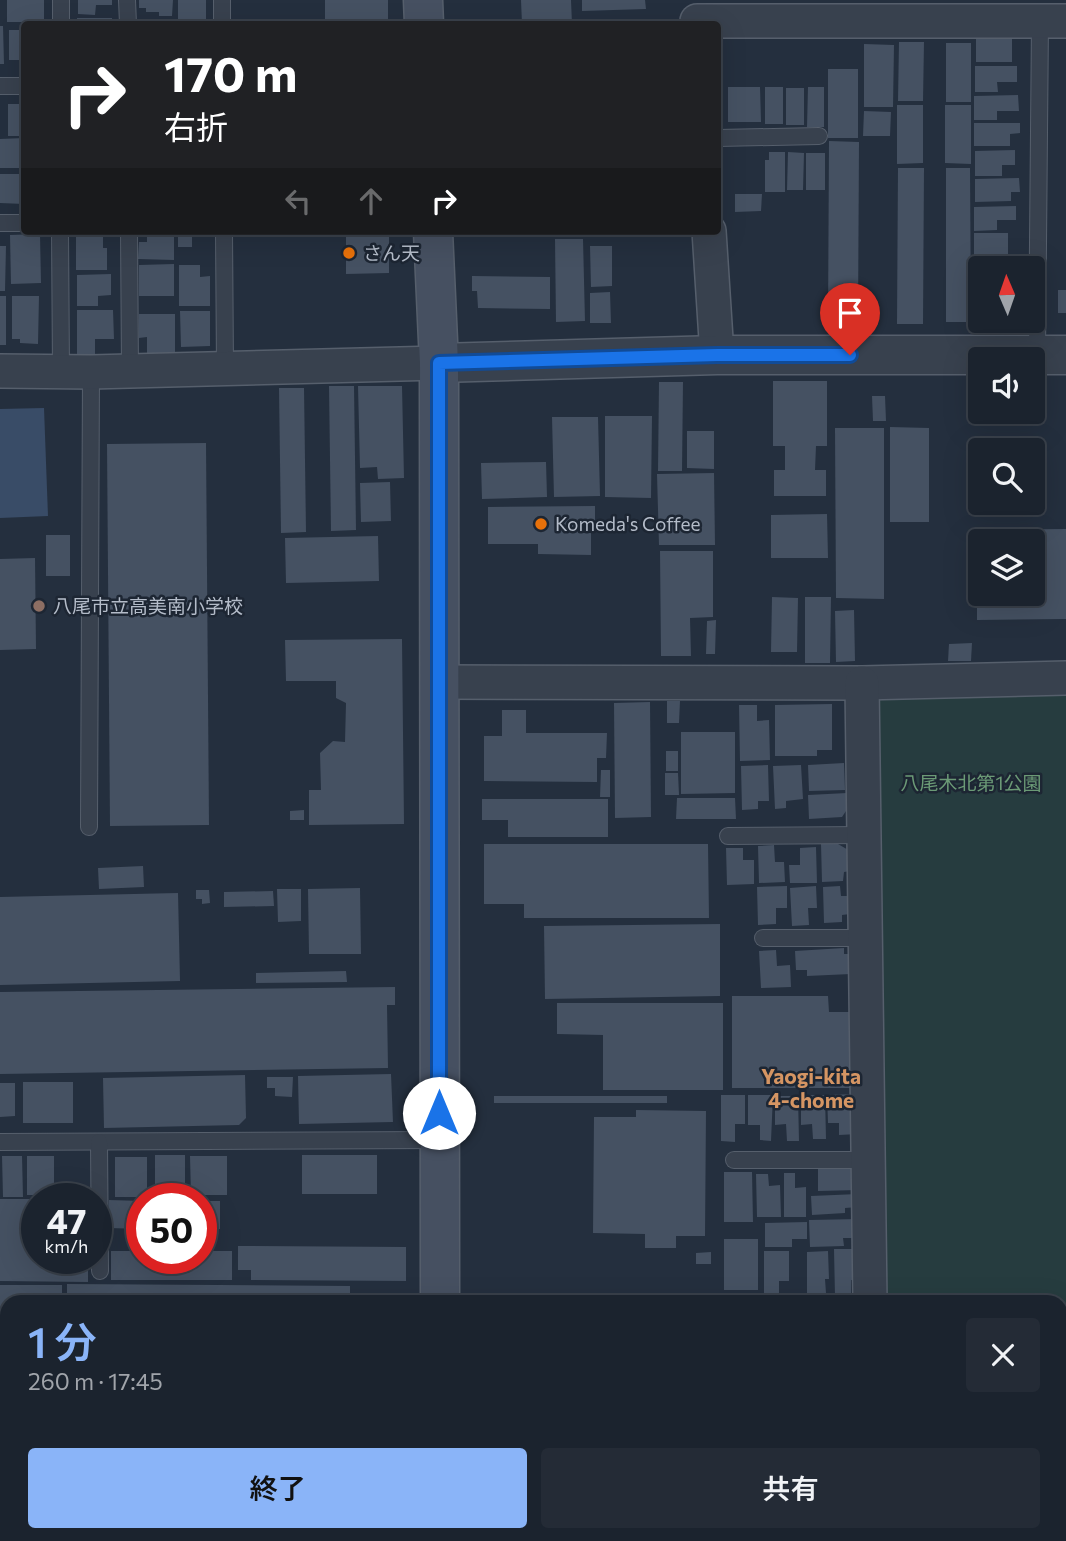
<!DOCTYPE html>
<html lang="ja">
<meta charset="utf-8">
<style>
body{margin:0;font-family:Commissioner,"Noto Sans JP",sans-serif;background:#242b36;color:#f1f3f6;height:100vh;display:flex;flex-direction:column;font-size:26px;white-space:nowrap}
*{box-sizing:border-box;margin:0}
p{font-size:23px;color:#a0a4aa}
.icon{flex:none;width:38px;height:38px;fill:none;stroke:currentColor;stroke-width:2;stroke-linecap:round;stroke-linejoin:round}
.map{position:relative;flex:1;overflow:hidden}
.details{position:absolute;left:0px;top:1295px;width:1068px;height:247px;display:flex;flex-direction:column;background:#1b232e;border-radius:21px 21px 0 0;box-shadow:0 7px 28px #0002,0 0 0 2px #39404a}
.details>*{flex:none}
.hud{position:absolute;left:21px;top:21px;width:700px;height:214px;border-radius:7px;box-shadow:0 7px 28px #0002,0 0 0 2px #39404a;background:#202124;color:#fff;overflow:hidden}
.needle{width:46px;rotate:358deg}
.fabs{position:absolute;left:968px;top:256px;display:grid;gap:14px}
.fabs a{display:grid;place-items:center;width:77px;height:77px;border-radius:7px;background:#1b232e;box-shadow:0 7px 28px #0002,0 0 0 2px #39404a;font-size:35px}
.speed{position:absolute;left:21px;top:1183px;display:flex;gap:14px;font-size:35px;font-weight:700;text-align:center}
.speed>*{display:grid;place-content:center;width:91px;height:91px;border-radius:50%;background:#1b232e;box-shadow:0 7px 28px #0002,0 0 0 2px #39404a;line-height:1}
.speed small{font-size:18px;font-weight:400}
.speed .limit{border:10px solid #d22;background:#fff;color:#111}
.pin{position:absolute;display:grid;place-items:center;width:60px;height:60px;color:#fff;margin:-72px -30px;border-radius:50% 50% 50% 0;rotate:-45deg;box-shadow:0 0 7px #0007}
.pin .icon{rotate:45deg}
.me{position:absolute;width:77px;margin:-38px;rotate:0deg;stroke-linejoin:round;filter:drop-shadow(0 0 5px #0008)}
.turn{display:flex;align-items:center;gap:24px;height:147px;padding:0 28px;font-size:32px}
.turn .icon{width:91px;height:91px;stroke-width:2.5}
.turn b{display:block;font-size:49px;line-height:60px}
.lanes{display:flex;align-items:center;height:66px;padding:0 28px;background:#0003;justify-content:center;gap:35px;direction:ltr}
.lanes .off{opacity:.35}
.round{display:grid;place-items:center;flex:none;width:74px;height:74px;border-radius:7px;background:#242b36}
.summary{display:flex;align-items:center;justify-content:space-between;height:119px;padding:0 28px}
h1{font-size:42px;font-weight:600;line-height:52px;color:#8ab4f8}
.action{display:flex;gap:14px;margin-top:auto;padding:14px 28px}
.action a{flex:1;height:80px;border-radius:7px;background:#8ab4f8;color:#111;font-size:28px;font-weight:600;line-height:80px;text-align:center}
.action a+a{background:#242b36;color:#f1f3f6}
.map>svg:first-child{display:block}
.green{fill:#263c3f}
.water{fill:#394c67}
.building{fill:#455162;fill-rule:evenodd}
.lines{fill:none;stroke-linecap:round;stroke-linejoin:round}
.service-casing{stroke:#565f6c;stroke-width:18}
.minor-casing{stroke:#565f6c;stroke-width:36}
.tertiary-casing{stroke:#565f6c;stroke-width:41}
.secondary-casing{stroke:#565f6c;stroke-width:41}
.service{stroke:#38414e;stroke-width:16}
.minor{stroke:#38414e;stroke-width:33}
.tertiary{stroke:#38414e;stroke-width:38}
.secondary{stroke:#465061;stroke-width:38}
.route-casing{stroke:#114b97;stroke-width:18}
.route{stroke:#1a73e8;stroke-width:12}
.food-dot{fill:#e8710a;stroke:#1d2633;stroke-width:2.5}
.education-dot{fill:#8d6e63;stroke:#1d2633;stroke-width:2.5}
.labels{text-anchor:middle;stroke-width:5;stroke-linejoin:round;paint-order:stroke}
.poi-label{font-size:19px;fill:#b4bcc9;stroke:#1d2633;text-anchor:start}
.park-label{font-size:19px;fill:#6b9a76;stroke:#1d2633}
.neighbourhood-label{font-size:21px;font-weight:bold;fill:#d59563;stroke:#1d2633}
</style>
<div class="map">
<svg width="1066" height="1541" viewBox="0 0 1066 1541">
<rect width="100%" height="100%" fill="#242f3e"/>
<polygon class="green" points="1066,684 1066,1435 1060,1435 1060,1302 887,1302 875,691"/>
<polygon class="water" points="44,408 48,516 0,518 0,409"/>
<g class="building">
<rect x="7" y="0" width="37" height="22"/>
<polygon points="78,0 112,0 112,5 96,5 95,15 78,14"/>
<polygon points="139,0 173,0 172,16 159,16 159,12 146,12 146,8 139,8"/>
<rect x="178" y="0" width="28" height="24"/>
<rect x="325" y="0" width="63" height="24"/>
<polygon points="521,0 571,0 572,24 522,24"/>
<polygon points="582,0 645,0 646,9 582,11"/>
<rect x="77" y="18" width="35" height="6"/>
<rect x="143" y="20" width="30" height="4"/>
<polygon points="0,26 3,26 4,64 0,64"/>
<rect x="9" y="30" width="15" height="30"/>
<rect x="976" y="39" width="36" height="23"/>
<polygon points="899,42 924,42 923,101 898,101"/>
<rect x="946" y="43" width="25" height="59"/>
<polygon points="864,44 894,45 893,107 864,107"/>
<polygon points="975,66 1017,66 1017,82 997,82 998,92 975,92"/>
<rect x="828" y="69" width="30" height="69"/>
<polygon points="728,87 760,87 761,122 728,122"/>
<rect x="765" y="87" width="18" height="37"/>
<polygon points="808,87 824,87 824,127 807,127"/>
<rect x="786" y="88" width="18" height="37"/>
<polygon points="1018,95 1019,111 997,111 997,120 974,120 974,96"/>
<rect x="8" y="104" width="16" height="32"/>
<polygon points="897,105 923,105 923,163 897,164"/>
<polygon points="945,105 971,105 971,164 945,163"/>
<polygon points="864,111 891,112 890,136 863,136"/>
<polygon points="974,123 1020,123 1020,133 1010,134 1010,146 974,146"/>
<polygon points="24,138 24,168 0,168 0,139"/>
<polygon points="829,141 859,142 858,322 828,322"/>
<polygon points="1015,150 1015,165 1002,165 1002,176 975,176 975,151"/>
<polygon points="769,152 785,152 785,192 765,192 765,160 769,160"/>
<polygon points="788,152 804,153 803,190 787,190"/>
<rect x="806" y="153" width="19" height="37"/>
<polygon points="898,168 924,168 923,324 897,324"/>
<polygon points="946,168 970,168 971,322 946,322"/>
<polygon points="0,174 24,174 24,204 0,203"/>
<polygon points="1019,178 1020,192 1011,192 1011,201 975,202 975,179"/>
<polygon points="735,194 762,194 761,211 735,212"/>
<polygon points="1016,206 1016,220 997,220 997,230 974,231 974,207"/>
<polygon points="178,231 206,231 206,237 192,237 192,247 178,247"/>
<polygon points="346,231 389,231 389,273 346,274"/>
<polygon points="147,233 174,233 174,260 138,259 139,242 147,242"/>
<rect x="974" y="233" width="34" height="25"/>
<polygon points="40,234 41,283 11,284 10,235"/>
<polygon points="76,237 103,237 103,248 107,248 107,270 76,270"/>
<polygon points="555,239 583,239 585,321 556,322"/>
<polygon points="0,246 6,246 5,291 0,291"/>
<polygon points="590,246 612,246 612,286 591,287"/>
<polygon points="977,263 1016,263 1016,268 980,268 980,286 977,286"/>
<polygon points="174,264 174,296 139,296 139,265"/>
<polygon points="179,265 200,265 200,277 210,276 210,306 179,306"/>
<polygon points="111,274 111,295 98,296 98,306 77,306 77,275"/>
<polygon points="472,276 550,277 550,309 478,308 477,291 472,291"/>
<rect x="974" y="289" width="6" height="28"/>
<rect x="1058" y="290" width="8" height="23"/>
<polygon points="610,292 611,323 590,323 590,293"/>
<rect x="0" y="296" width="6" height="49"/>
<polygon points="12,296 39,296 38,344 20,343 20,339 12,339"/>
<polygon points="77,310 113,310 114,339 95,339 95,354 77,354"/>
<polygon points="180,311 210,311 210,346 181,347"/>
<polygon points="139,314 175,314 175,355 147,355 147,337 139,338"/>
<polygon points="773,381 827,381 827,446 816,446 815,470 826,470 826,496 774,496 774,470 785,470 785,446 773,446"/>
<polygon points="659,382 683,382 682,471 658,471"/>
<polygon points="329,386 354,386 356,530 331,531"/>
<polygon points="358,386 402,386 404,478 378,479 377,467 360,468"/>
<polygon points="279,388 304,388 306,532 281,533"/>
<polygon points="872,396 885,396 886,421 873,421"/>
<polygon points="605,416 652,416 651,498 605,497"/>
<polygon points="552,417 598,417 600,496 554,497"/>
<polygon points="890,427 929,428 929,522 890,522"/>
<polygon points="835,428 884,428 884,599 836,598"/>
<polygon points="687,431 714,431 714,469 687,468"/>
<polygon points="206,443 209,825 110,826 107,444"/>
<polygon points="546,462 547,497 482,499 481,463"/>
<polygon points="714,473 715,545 659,545 657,474"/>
<polygon points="390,482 391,521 361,522 360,483"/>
<polygon points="595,506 595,526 591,527 591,555 538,554 538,544 488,544 488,507"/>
<polygon points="827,514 828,558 771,558 771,515"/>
<path d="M1066,529v90l-89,1v-90zM980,541h52v52h-52z"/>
<rect x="46" y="535" width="24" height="41"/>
<polygon points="378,536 379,581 286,583 285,538"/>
<polygon points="660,551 713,551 713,617 690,618 691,656 661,656"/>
<polygon points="35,558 36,649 0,650 0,559"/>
<polygon points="772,597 798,598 797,652 771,652"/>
<polygon points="805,597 831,597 830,663 805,663"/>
<polygon points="854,610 855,661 836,662 835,611"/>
<polygon points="716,620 715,654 706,654 707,621"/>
<polygon points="402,639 404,824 309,825 309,790 321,790 320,753 333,741 345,742 346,703 336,698 336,681 286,681 285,640"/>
<polygon points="972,643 971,661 948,661 949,644"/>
<polygon points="667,701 680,701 679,723 667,723"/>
<polygon points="650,702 651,817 615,818 614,703"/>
<polygon points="832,704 832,750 817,750 817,756 775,756 775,705"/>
<polygon points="739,705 757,705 757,721 769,720 770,760 740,761"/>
<polygon points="502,710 526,710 526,733 607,733 606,758 597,758 597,782 484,781 484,736 502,736"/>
<polygon points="681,732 735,732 735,793 681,794"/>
<rect x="666" y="751" width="12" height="20"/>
<polygon points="844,763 845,790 809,791 808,765"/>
<polygon points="768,765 769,801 758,801 758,809 742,810 741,766"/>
<polygon points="801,765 803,799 786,801 786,808 775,809 773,766"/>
<polygon points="601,770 610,770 610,797 600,797"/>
<polygon points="665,773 678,773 679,795 665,795"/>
<polygon points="847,793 848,808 842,817 809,819 808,795"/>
<polygon points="677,798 735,798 736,819 676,819"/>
<polygon points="482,799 608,799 608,837 508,837 508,820 482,820"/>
<polygon points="304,810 304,820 290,820 290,811"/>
<polygon points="484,844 708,844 709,918 524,918 524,904 484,904"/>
<polygon points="821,844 838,844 850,851 850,871 844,872 843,881 822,882"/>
<polygon points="774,845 775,862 784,862 785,882 759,883 758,846"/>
<polygon points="816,847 817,883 790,883 789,865 800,865 800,848"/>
<polygon points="726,848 743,848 743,860 754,860 754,884 727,885"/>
<polygon points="143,866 144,887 99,889 98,868"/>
<polygon points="787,886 787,908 776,908 776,924 758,925 757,887"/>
<polygon points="816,886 817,908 808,908 809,925 792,926 790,888"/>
<polygon points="840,886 841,896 849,896 850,914 842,915 842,922 824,923 823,887"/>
<polygon points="360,888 361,954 309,954 308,889"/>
<polygon points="277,889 301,889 301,921 278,922"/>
<polygon points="196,890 209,890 210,903 202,904 202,899 196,899"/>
<polygon points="273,891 274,906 224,907 224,892"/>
<polygon points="178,893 180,981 0,985 0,897"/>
<polygon points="720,924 720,996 545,999 544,926"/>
<polygon points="844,948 844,954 850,954 851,974 807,976 807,970 796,970 795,951"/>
<polygon points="776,950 777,966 790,965 791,987 761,988 759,951"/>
<polygon points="346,971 347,982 256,983 256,973"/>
<polygon points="395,987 395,1005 387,1005 388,1068 0,1074 0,992"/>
<polygon points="732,996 828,996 829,1012 852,1012 852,1088 732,1088"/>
<polygon points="557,1003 723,1003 723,1090 603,1090 603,1035 557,1034"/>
<polygon points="391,1074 393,1122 299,1124 298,1076"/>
<polygon points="245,1075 246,1118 239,1125 104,1128 103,1078"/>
<polygon points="267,1077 293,1077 292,1097 275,1096 275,1088 267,1088"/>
<rect x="23" y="1082" width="50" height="41"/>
<polygon points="0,1083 15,1083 15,1116 0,1117"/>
<polygon points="857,1094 858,1134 839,1135 839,1123 828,1123 827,1095"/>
<polygon points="721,1095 745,1095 745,1124 735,1124 735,1142 721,1141"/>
<polygon points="748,1095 773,1095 771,1141 760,1140 760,1125 748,1125"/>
<polygon points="801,1095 825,1095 826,1139 813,1139 812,1124 801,1125"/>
<rect x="494" y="1096" width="173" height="7"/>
<polygon points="775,1096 798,1096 799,1141 787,1141 786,1124 775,1125"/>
<polygon points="636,1110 706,1111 705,1236 676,1236 676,1248 645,1248 645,1234 593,1233 594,1117 636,1117"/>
<rect x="155" y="1155" width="30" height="42"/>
<rect x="302" y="1155" width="75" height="39"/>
<polygon points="2,1156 22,1156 23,1197 3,1197"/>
<rect x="27" y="1156" width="27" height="39"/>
<polygon points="190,1156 227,1156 227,1195 191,1195"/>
<rect x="115" y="1157" width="32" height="40"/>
<polygon points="818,1168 852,1168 859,1190 818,1191"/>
<polygon points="724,1172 752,1172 753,1222 724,1222"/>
<polygon points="784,1173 795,1173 795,1188 806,1187 806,1217 784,1217"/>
<polygon points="756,1174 768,1174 769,1186 780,1185 781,1217 757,1217"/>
<polygon points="858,1194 858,1207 845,1208 845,1213 812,1215 811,1196"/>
<polygon points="0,1199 37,1199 37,1258 88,1258 88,1282 0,1281"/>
<polygon points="109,1200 142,1201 142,1229 109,1228"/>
<rect x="201" y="1201" width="19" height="28"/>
<polygon points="860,1219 861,1238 843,1238 844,1246 810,1247 809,1220"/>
<polygon points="807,1222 807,1239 792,1239 792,1247 765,1247 765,1223"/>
<rect x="724" y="1239" width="34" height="51"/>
<polygon points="238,1246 406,1247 406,1281 251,1280 251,1270 238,1270"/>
<polygon points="834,1249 860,1249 860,1280 851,1280 851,1297 835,1297"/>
<polygon points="111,1251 142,1251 142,1258 201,1258 201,1251 232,1251 232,1280 111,1280"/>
<polygon points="764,1251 789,1251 789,1281 779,1281 779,1293 764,1293"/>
<polygon points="828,1251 829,1279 825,1279 826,1293 807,1294 807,1252"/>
<polygon points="711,1252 711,1264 696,1264 696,1253"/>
<polygon points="67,1284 350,1286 350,1302 67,1302"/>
<polygon points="0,1285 62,1285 62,1302 7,1302 7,1330 0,1330"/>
<polygon points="0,1337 7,1337 7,1535 20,1535 19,1541 0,1541"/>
<polygon points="1066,1494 1066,1541 1060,1541 1060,1495"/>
<rect x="43" y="1535" width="46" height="6"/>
<rect x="152" y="1535" width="52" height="6"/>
<rect x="238" y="1535" width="40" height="6"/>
<rect x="585" y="1535" width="54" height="6"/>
<polygon points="654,1535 819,1535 820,1541 654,1541"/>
<rect x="907" y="1535" width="43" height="3"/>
<rect x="976" y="1535" width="49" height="6"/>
<rect x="1029" y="1535" width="24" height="6"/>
</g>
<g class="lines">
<defs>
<g id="service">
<polyline points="127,0 128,24"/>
<polyline points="222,0 222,24"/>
<polyline points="61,24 61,0"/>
<polyline points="0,86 24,86"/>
<polyline points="718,138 819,136"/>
<polyline points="0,223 24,223"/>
<polyline points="60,231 61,371"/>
<polyline points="129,231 130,370"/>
<polyline points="224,231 225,368"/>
<polyline points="1037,355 1040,21"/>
<polyline points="89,827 91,372"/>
<polyline points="728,836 864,835"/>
<polyline points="763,938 865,938"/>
<polyline points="0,1142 439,1140"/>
<polyline points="99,1142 100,1271"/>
<polyline points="734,1160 868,1160"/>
</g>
<g id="minor">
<polyline points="697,21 1066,21"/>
<polyline points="709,231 717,355"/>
<polyline points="0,371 91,372 439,363"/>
<polyline points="438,682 862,683 1066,678"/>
<polyline points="862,683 870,1302"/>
<polyline points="1060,1477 1066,1477"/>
<polyline points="225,1541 225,1535"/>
<polyline points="871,1541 871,1535"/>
</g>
<polyline id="tertiary" points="439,363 717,355 1066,355"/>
<g id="secondary">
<polyline points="423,0 424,24"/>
<polyline points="433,231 439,363 440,1302"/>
<polyline points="440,1535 440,1541"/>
</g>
</defs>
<use href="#service" class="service-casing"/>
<use href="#minor" class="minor-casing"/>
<use href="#tertiary" class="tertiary-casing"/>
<use href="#secondary" class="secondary-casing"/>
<use href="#service" class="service"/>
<use href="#minor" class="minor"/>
<use href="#tertiary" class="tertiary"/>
<use href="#secondary" class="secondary"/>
</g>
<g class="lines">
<defs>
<polyline id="route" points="439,1113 439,363 717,355 850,355"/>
</defs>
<use href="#route" class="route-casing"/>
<use href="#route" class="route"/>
</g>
<g class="food-dot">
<circle cx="349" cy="253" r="7"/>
<circle cx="541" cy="524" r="7"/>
</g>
<circle class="education-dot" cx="39" cy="606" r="7"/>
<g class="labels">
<g class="poi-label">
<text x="363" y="260">さん天</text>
<text x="555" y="531">Komeda's Coffee</text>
<text x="53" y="613">八尾市立高美南小学校</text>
</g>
<g class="park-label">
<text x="971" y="790">八尾木北第1公園</text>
</g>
<g class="neighbourhood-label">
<text x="811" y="1084">Yaogi-kita<tspan x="811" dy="24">4-chome</tspan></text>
</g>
</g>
</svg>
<div class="fabs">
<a><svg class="needle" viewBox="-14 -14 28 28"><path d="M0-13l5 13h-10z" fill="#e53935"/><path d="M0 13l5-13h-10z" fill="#a0a4aa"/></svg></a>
<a><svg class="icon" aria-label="sound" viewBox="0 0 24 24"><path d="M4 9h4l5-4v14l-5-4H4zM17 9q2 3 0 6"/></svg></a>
<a><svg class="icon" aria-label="search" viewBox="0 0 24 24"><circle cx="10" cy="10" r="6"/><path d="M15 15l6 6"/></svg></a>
<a><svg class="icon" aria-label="layers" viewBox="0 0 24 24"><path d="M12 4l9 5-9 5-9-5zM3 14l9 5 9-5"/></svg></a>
</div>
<div class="speed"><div>47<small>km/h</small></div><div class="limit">50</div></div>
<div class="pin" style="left:850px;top:355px;background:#d93025"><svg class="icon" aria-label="arrive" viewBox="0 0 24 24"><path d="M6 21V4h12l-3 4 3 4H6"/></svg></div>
<svg class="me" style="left:439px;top:1113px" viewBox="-20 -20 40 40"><circle r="19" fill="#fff"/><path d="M0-13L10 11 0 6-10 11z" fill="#1a73e8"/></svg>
<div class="hud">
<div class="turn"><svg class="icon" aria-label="right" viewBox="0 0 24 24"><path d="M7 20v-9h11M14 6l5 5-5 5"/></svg><div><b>170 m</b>右折</div></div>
<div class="lanes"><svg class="icon off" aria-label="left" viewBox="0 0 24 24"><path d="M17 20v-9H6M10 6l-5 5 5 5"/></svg><svg class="icon off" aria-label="ahead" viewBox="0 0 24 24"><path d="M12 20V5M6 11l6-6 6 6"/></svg><svg class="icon" aria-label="right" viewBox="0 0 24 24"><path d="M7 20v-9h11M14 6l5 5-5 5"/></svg></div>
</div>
<section class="details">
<div class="summary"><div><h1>1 分</h1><p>260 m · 17:45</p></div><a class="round"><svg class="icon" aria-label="close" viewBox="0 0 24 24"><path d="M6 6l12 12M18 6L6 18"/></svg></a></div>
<div class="action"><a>終了</a><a>共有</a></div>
</section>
</div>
